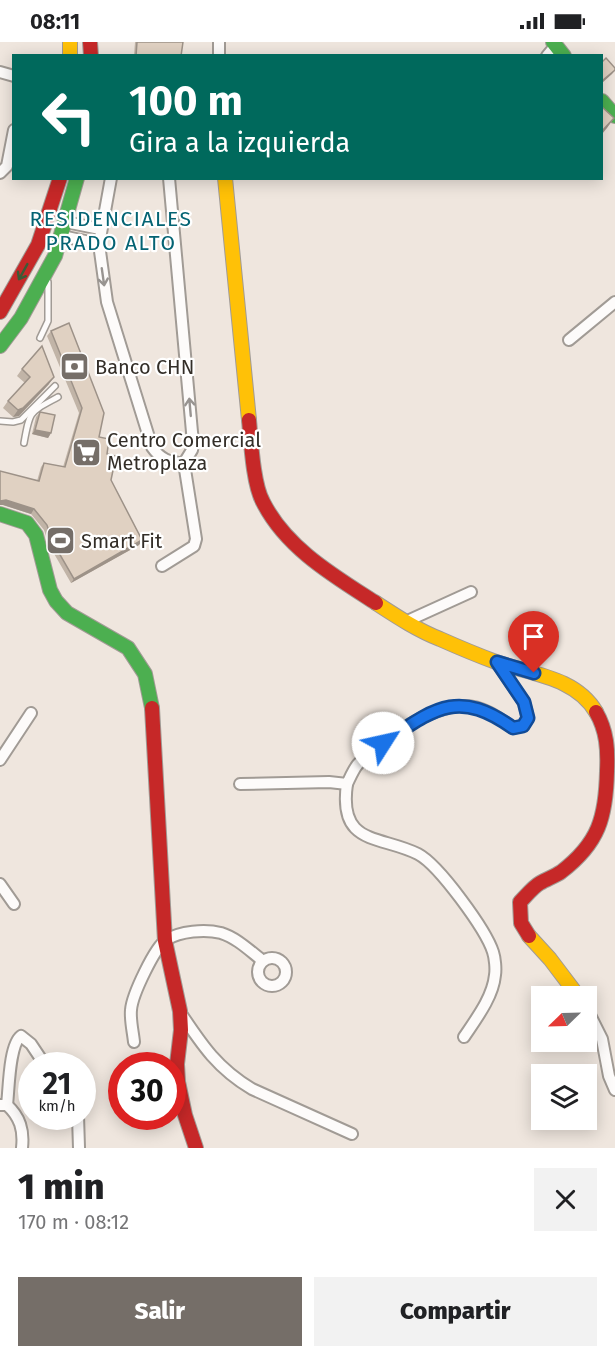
<!DOCTYPE html>
<html lang="es">
<meta charset="utf-8">
<style>
body{margin:0;font-family:"Fira Sans",sans-serif;background:#f2f2f2;color:#202124;height:100vh;display:flex;flex-direction:column;font-size:22px;white-space:nowrap}
*{box-sizing:border-box;margin:0}
p{font-size:20px;color:#757577}
.icon{flex:none;width:33px;height:33px;fill:none;stroke:currentColor;stroke-width:2;stroke-linecap:round;stroke-linejoin:round}
.map{position:relative;height:1106px;overflow:hidden}
.side{display:flex;flex-direction:column;background:#fff;flex:1}
.side>*{flex:none}
.banner{position:absolute;left:12px;top:12px;width:591px;height:126px;border-radius:0px;box-shadow:0 3px 15px #0003;background:#00695c;color:#fff;overflow:hidden}
.needle{width:39px;rotate:247deg}
.buttons{position:absolute;left:531px;top:944px;display:grid;gap:12px}
.buttons a{display:grid;place-items:center;width:66px;height:66px;border-radius:0px;background:#fff;box-shadow:0 3px 15px #0003;font-size:30px}
.speed{position:absolute;left:18px;top:1010px;display:flex;gap:12px;font-size:30px;font-weight:700;text-align:center}
.speed>*{display:grid;place-content:center;width:78px;height:78px;border-radius:50%;background:#fff;box-shadow:0 3px 15px #0003;line-height:1}
.speed small{font-size:15px;font-weight:400}
.speed .limit{border:9px solid #d22;background:#fff;color:#111}
.pin{position:absolute;display:grid;place-items:center;width:51px;height:51px;color:#fff;margin:-62px -26px;border-radius:50% 50% 50% 0;rotate:-45deg;box-shadow:0 0 6px #0007}
.pin .icon{rotate:45deg}
.me{position:absolute;width:66px;margin:-33px;rotate:55deg;stroke-linejoin:round;filter:drop-shadow(0 0 4px #0008)}
.turn{display:flex;align-items:center;gap:21px;height:126px;padding:0 18px;font-size:27px}
.turn .icon{width:78px;height:78px;stroke-width:2.5}
.turn b{display:block;font-size:42px;line-height:51px}
.round{display:grid;place-items:center;flex:none;width:63px;height:63px;border-radius:0px;background:#f2f2f2}
.overview{display:flex;align-items:center;justify-content:space-between;height:102px;padding:0 18px}
h1{font-size:36px;font-weight:800;line-height:45px}
.cta{display:flex;gap:12px;margin-top:auto;padding:12px 18px}
.cta a{flex:1;height:69px;border-radius:0px;background:#756e68;color:#fff;font-size:24px;font-weight:800;line-height:69px;text-align:center}
.cta a+a{background:#f2f2f2;color:#202124}
.status{display:flex;justify-content:space-between;align-items:center;height:42px;padding:0 30px;background:#fff;direction:ltr}
.status svg{height:16px;fill:currentColor}
.map>svg:first-child{display:block}
.lines{fill:none;stroke-linecap:round;stroke-linejoin:round}
.lane-casing{stroke:#a19b95;stroke-width:8}
.street-casing{stroke:#a19b95;stroke-width:14}
.fast-casing{stroke:#a19b95;stroke-width:16}
.slow-casing{stroke:#a19b95;stroke-width:16}
.jam-casing{stroke:#a19b95;stroke-width:16}
.lane{stroke:#fdfbfa;stroke-width:5}
.street{stroke:#fdfbfa;stroke-width:10}
.fast{stroke:#4caf50;stroke-width:14}
.slow{stroke:#ffc107;stroke-width:14}
.jam{stroke:#c62828;stroke-width:14}
.wall{fill:#c1b4a7}
.shaded-wall{fill:#9d9288}
.building{fill:#e0d1c2;stroke:#9d9288;stroke-width:1.5}
.oneway{stroke:#3c5b36}
.oneway2{stroke:#989491}
.route-casing{stroke:#114b97;stroke-width:15}
.route{stroke:#1a73e8;stroke-width:10}
.labels{text-anchor:middle;stroke-width:4.5;stroke-linejoin:round;paint-order:stroke}
.poi-label{font-size:20px;fill:#332e28;stroke:#fff;text-anchor:start}
.neighbourhood-label{font-size:21px;letter-spacing:1.5px;fill:#046373;stroke:#fff}
</style>
<div class="status"><b>08:11</b><svg viewBox="0 0 49 12"><path d="M0 12V9h3v3zM5 12V6h3v6zM10 12V3h3v9zM15 12V0h3v12zM26 1h20v11H26zM47 4h2v5h-2z"/></svg></div>
<div class="map">
<svg width="615" height="1106" viewBox="0 0 615 1106">
<rect width="100%" height="100%" fill="#efe6de"/>
<g class="lines">
<defs>
<g id="lane">
<polyline points="40,296 48,279 48,240"/>
<polyline points="0,379 13,380 21,378 55,344"/>
<path d="M24,401c6,-33 5,-30 34,-46"/>
</g>
<g id="street">
<polyline points="219,0 219,14"/>
<polyline points="547,14 556,3"/>
<polyline points="0,30 14,34"/>
<polyline points="0,131 7,124 14,88"/>
<path d="M111,136l-12,66 8,58 45,145c8,12 18,16 32,16"/>
<polyline points="66,180 100,187"/>
<polyline points="62,194 99,202"/>
<polyline points="569,298 615,260"/>
<polyline points="162,524 194,504 196,497 184,421 192,408 193,401 169,136"/>
<polyline points="405,580 471,550"/>
<polyline points="0,718 31,671"/>
<path d="M240,742l89,-2 18,2c3,-6 6,-14 11,-20 23,-23 71,-58 105,-58 18,-1 35,11 50,22l10,-2 5,-8 -4,-16 -27,-39"/>
<path d="M347,742c-9,62 33,51 71,70 21,11 68,76 75,98 2,6 3,17 2,23 -2,22 -19,44 -31,62"/>
<polyline points="0,842 14,862"/>
<circle cx="272" cy="930" r="14"/>
<polyline points="586,965 602,997 609,1034 615,1048"/>
<path d="M180,970c22,33 37,56 72,77l100,45"/>
<path d="M134,1000c-1,-10 -4,-22 -3,-32 1,-15 24,-63 35,-70 14,-9 39,-11 55,-7 16,5 29,18 42,28"/>
<path d="M0,1063h7c13,12 17,25 15,43"/>
<path d="M7,1063c2,-16 2,-60 14,-69l10,8 14,21"/>
<polyline points="78,1074 79,1106"/>
</g>
<g id="fast">
<polyline points="553,0 564,14"/>
<polyline points="602,59 615,74"/>
<polyline points="0,304 21,276 55,214 77,136"/>
<polyline points="0,472 27,481 36,493 50,548 56,559 67,571 128,606 145,632 152,666"/>
</g>
<g id="slow">
<polyline points="70,0 70,14"/>
<polyline points="225,136 249,378"/>
<path d="M376,561c20,13 41,27 64,36 18,8 37,16 56,23 34,12 80,15 100,50"/>
<polyline points="529,894 550,917 578,954"/>
</g>
<g id="jam">
<polyline points="90,0 91,14"/>
<polyline points="0,270 38,203 60,136"/>
<path d="M249,378c2,21 4,64 14,82 23,46 71,74 113,101"/>
<polyline points="152,666 165,899 180,969 181,988 177,1022 178,1040 185,1073 196,1106"/>
<path d="M529,894l-8,-13 -1,-21c6,-6 13,-15 20,-19 7,-4 15,-7 21,-11 38,-29 45,-55 46,-101 1,-21 0,-40 -11,-59"/>
</g>
</defs>
<use href="#lane" class="lane-casing"/>
<use href="#street" class="street-casing"/>
<use href="#fast" class="fast-casing"/>
<use href="#slow" class="slow-casing"/>
<use href="#jam" class="jam-casing"/>
<use href="#lane" class="lane"/>
<use href="#street" class="street"/>
<use href="#fast" class="fast"/>
<use href="#slow" class="slow"/>
<use href="#jam" class="jam"/>
</g>
<g class="wall">
<polygon points="135,0 183,0 181,14 134,14"/>
<polygon points="51,289 107,412 111,438 142,498 139,503 71,541 49,503 44,488 31,472 3,463 0,463 0,429 37,439 41,425 44,421 63,425 79,371 47,294"/>
<polygon points="22,327 49,342 19,374 13,375 3,366 8,359 25,341 17,334"/>
<polygon points="40,370 51,391 48,396 32,392 36,375"/>
</g>
<g class="shaded-wall">
<polygon points="615,28 612,32 602,41 603,38"/>
<polygon points="614,76 607,86 602,92 602,89"/>
<polygon points="54,335 49,342 19,374 13,375 18,368"/>
<polygon points="35,388 51,391 48,396 32,392"/>
<polygon points="6,458 34,467 31,472 3,463 0,463 0,459"/>
<polygon points="142,498 139,503 71,541 74,537"/>
</g>
<g class="building">
<polygon points="137,0 183,0 181,14 136,14"/>
<polygon points="606,16 615,26 615,28 603,38 602,37 602,20"/>
<polygon points="602,65 614,76 602,89"/>
<polygon points="69,281 104,371 99,395 109,397 107,412 116,414 111,438 142,498 74,537 52,499 47,483 34,467 6,458 0,459 0,429 39,439 44,421 65,425 82,366 51,289"/>
<polygon points="42,304 54,335 23,366 18,368 8,359 30,335 22,327"/>
<polygon points="40,370 55,373 51,391 35,388"/>
</g>
<defs><path id="oneway-shaft" d="M-6 0H5M1.5-3L5.5 0L1.5 3" fill="none" stroke-width="1.6" stroke-linecap="round" stroke-linejoin="round" transform="scale(1.5)"/></defs>
<use class="oneway" href="#oneway-shaft" transform="translate(23 230) rotate(119)"/>
<g class="oneway2">
<use href="#oneway-shaft" transform="translate(103 235) rotate(82)"/>
<use href="#oneway-shaft" transform="translate(190 365) rotate(-95)"/>
</g>
<g class="lines">
<defs>
<path id="route" d="M383,701c51,-34 74,-55 130,-15l10,-2 5,-8 -4,-16 -27,-40 37,11"/>
</defs>
<use href="#route" class="route-casing"/>
<use href="#route" class="route"/>
</g>
<defs>
<symbol id="bank-square" viewBox="-11 -11 22 22"><rect x="-9" y="-9" width="18" height="18" rx="4" fill="#756e68" stroke="#fff"/><path d="M-6-4H6V4H-6ZM0-2.3a2.3 2.3 0 1 0 0 4.6a2.3 2.3 0 1 0 0-4.6Z" fill="#fff"/></symbol>
<symbol id="supermarket-square" viewBox="-11 -11 22 22"><rect x="-9" y="-9" width="18" height="18" rx="4" fill="#756e68" stroke="#fff"/><path d="M-6-5.5h2.5l.6 2H6L4.5 2H-2.5L-4.4-4H-6ZM-1.5 3.2a1.3 1.3 0 1 0 .1 0ZM3 3.2a1.3 1.3 0 1 0 .1 0Z" fill="#fff"/></symbol>
<symbol id="stadium-square" viewBox="-11 -11 22 22"><rect x="-9" y="-9" width="18" height="18" rx="4" fill="#756e68" stroke="#fff"/><path d="M0-5a6.5 5 0 1 0 0 10a6.5 5 0 1 0 0-10ZM-3.5-1.8h7v3.6h-7Z" fill="#fff"/></symbol>
</defs>
<g fill-rule="evenodd">
<use href="#bank-square" x="58" y="308" width="33" height="33"/>
<use href="#supermarket-square" x="70" y="394" width="33" height="33"/>
<use href="#stadium-square" x="44" y="482" width="33" height="33"/>
</g>
<g class="labels">
<g class="poi-label">
<text x="95" y="332">Banco CHN</text>
<text x="107" y="405">Centro Comercial<tspan x="107" dy="23">Metroplaza</tspan></text>
<text x="81" y="506">Smart Fit</text>
</g>
<g class="neighbourhood-label">
<text x="111" y="184">RESIDENCIALES<tspan x="111" dy="24">PRADO ALTO</tspan></text>
</g>
</g>
</svg>
<div class="buttons">
<a><svg class="needle" viewBox="-14 -14 28 28"><path d="M0-13l5 13h-10z" fill="#e53935"/><path d="M0 13l5-13h-10z" fill="#757577"/></svg></a>
<a><svg class="icon" aria-label="layers" viewBox="0 0 24 24"><path d="M12 4l9 5-9 5-9-5zM3 14l9 5 9-5"/></svg></a>
</div>
<div class="speed"><div>21<small>km/h</small></div><div class="limit">30</div></div>
<div class="pin" style="left:534px;top:631px;background:#d93025"><svg class="icon" aria-label="arrive" viewBox="0 0 24 24"><path d="M6 21V4h12l-3 4 3 4H6"/></svg></div>
<svg class="me" style="left:383px;top:701px" viewBox="-20 -20 40 40"><circle r="19" fill="#fff"/><path d="M0-13L10 11 0 6-10 11z" fill="#1a73e8"/></svg>
<div class="banner">
<div class="turn"><svg class="icon" aria-label="left" viewBox="0 0 24 24"><path d="M17 20v-9H6M10 6l-5 5 5 5"/></svg><div><b>100 m</b>Gira a la izquierda</div></div>
</div>
</div>
<section class="side">
<div class="overview"><div><h1>1 min</h1><p>170 m · 08:12</p></div><a class="round"><svg class="icon" aria-label="close" viewBox="0 0 24 24"><path d="M6 6l12 12M18 6L6 18"/></svg></a></div>
<div class="cta"><a>Salir</a><a>Compartir</a></div>
</section>
